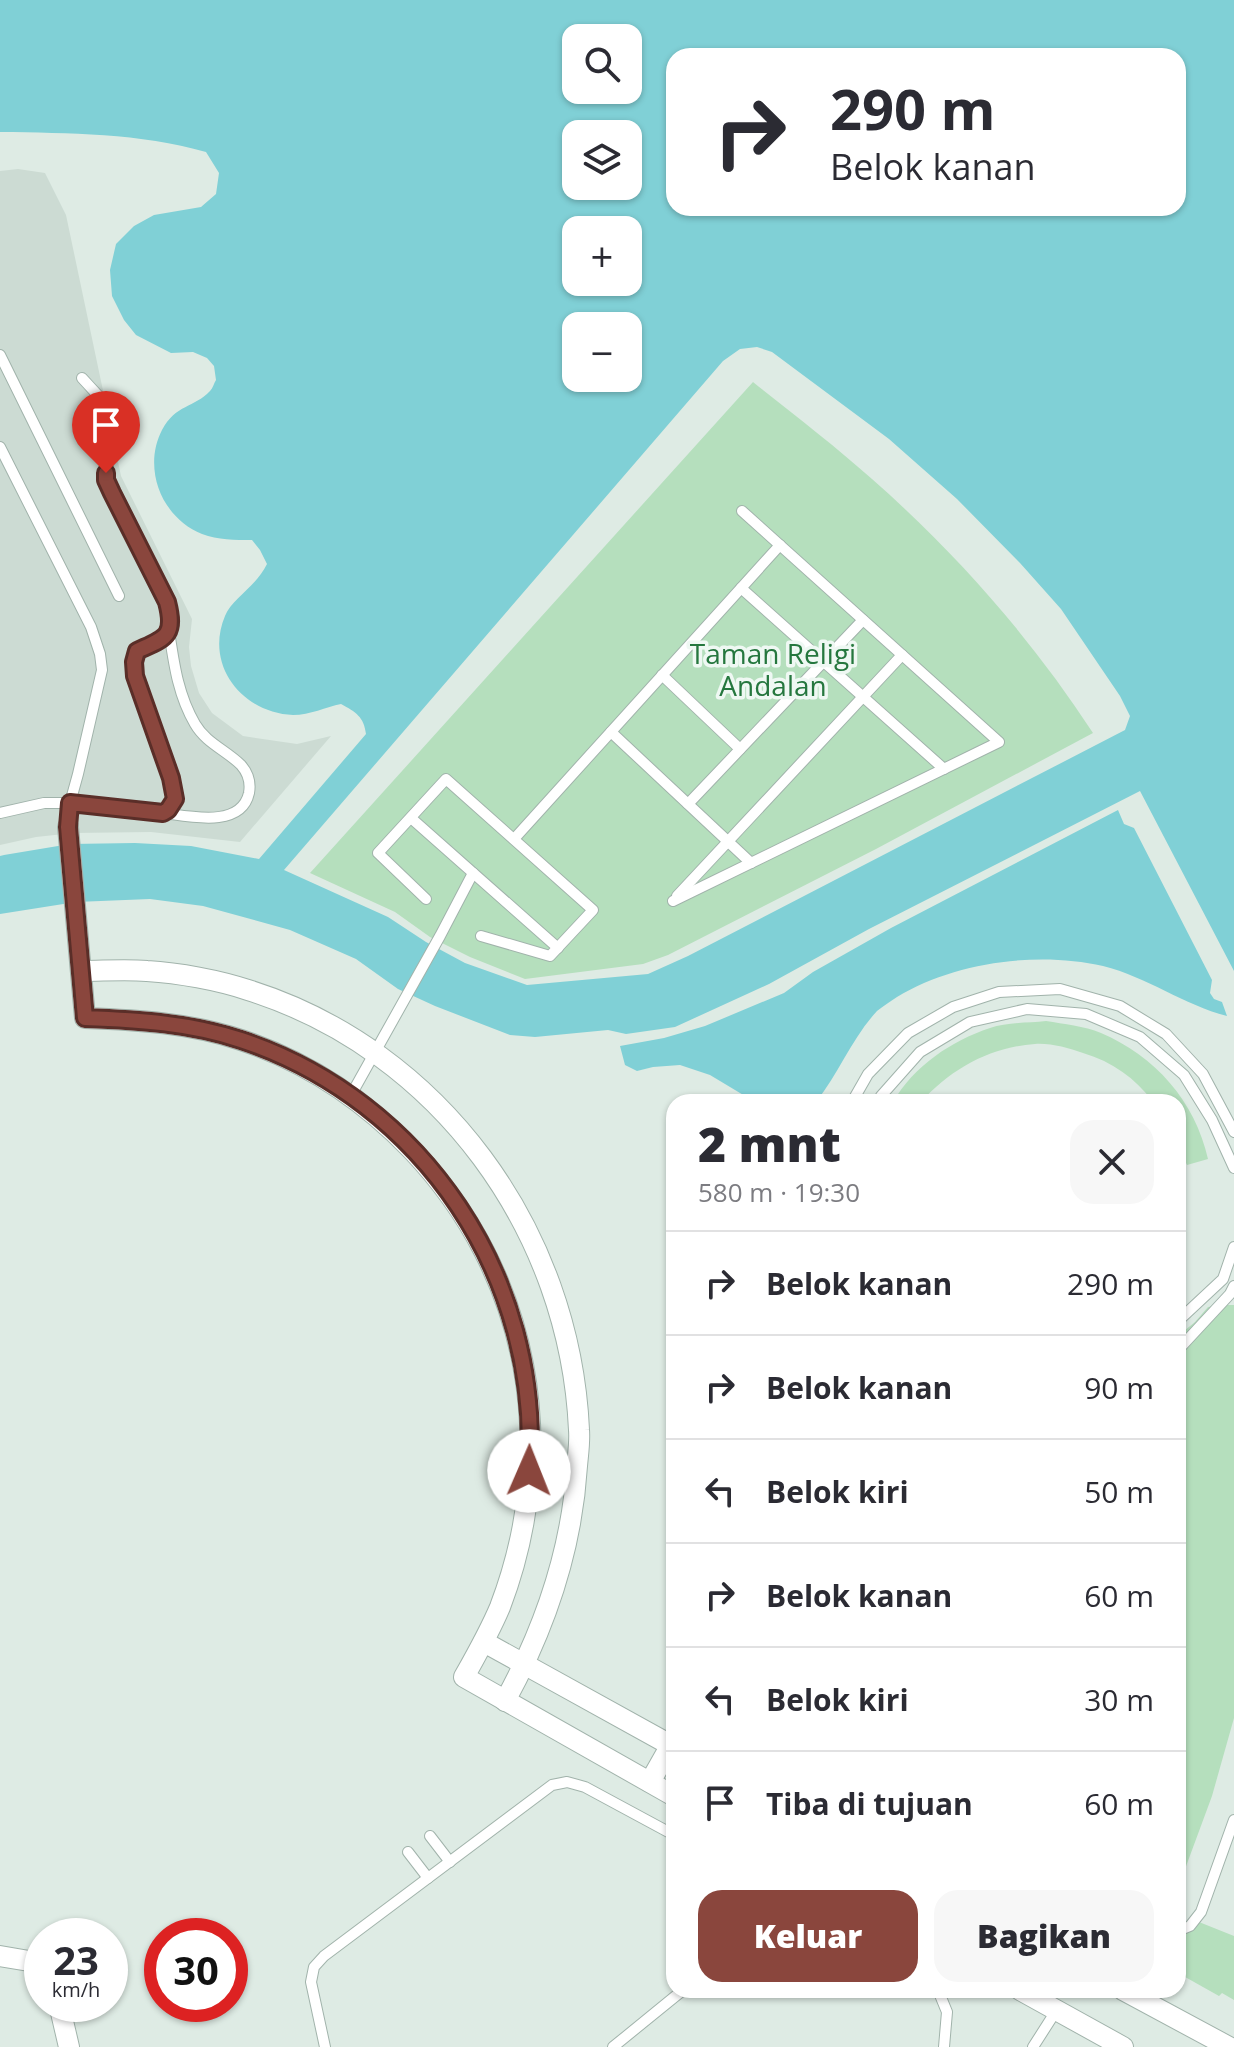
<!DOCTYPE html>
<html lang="id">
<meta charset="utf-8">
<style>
body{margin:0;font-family:"Open Sans",sans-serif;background:#f7f7f7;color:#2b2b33;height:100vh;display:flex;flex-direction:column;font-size:30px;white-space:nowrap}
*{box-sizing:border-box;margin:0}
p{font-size:26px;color:#7c7c81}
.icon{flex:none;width:44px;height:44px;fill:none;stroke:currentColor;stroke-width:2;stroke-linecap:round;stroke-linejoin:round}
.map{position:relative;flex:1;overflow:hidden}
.drawer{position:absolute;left:666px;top:1094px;width:520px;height:904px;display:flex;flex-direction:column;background:#fff;border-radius:24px;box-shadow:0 2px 6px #0004}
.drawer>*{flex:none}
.top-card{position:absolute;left:666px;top:48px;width:520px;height:168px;border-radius:24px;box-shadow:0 2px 6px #0004;background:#fff;color:#2b2b33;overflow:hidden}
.controls{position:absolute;left:562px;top:24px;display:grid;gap:16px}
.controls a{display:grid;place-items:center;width:80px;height:80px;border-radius:16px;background:#fff;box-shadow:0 2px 6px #0004;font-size:40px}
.speed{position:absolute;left:24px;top:1918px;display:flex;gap:16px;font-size:40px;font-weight:700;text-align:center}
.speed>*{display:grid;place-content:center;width:104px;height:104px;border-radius:50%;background:#fff;box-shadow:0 2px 6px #0004;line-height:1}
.speed small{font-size:20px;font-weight:400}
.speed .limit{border:12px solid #d22;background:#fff;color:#111}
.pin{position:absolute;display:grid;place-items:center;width:68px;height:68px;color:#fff;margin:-82px -34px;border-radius:50% 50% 50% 0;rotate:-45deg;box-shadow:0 0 8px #0007}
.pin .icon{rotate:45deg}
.me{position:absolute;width:88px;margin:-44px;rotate:1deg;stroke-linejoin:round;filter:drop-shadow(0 0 6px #0008)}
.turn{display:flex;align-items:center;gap:28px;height:168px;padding:0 32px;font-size:36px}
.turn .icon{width:104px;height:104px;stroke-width:2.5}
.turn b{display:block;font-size:56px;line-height:68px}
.round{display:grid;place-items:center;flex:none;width:84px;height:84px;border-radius:24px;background:#f7f7f7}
.summary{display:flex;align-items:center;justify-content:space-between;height:136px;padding:0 32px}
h1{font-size:48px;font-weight:800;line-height:60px}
.button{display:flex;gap:16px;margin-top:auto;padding:16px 32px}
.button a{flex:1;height:92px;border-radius:24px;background:#8a463d;color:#fff;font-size:32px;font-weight:800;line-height:92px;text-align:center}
.button a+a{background:#f7f7f7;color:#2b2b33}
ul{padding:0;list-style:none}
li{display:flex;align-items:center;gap:24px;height:104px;padding:0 32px;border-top:2px solid #e1e1e2}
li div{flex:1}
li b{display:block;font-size:30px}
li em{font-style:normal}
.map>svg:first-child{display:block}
.built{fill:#ccdbd3}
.green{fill:#b5dfbd}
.water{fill:#80d0d6;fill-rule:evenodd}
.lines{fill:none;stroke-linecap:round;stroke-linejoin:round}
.service-casing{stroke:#a1b3ab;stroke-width:12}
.minor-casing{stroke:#a1b3ab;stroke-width:22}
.service{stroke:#fff;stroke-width:10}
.minor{stroke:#fff;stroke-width:20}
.route-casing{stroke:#5a2e28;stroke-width:20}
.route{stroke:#8a463d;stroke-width:14}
.labels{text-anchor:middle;stroke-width:7;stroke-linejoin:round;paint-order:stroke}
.park-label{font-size:28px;fill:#25773e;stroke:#eff8f3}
</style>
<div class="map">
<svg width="1234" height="2047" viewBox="0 0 1234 2047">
<rect width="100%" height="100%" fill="#deebe4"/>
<polygon class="built" points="18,169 45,173 66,215 121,476 192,619 189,647 191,666 199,693 212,713 243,736 297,744 331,736 240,842 151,832 73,833 36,837 0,845 0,171"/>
<g class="green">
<path d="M753,382c40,32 81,63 119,97 85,75 159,159 221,254l-217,116 -208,106 -25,9 -118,15 -55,-22 -40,-20 -35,-25 -85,-39z"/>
<path d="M1046,1021c18,3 38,5 55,12 54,23 94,68 107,126l-21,6 -9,-18v-45h-25c-18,-24 -40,-40 -70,-49 -15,-5 -32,-10 -48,-9 -45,3 -84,25 -114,58h-28c21,-36 58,-61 97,-74 17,-6 39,-5 56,-7z"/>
<polygon points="1220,1305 1234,1305 1234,1718 1212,1796 1178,1888 1178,1336 1195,1322 1208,1307"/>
<polygon points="1199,1922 1234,1936 1234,2000 1222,1993 1219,1996 1178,1973 1178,1937 1184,1934"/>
</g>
<g class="water">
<path d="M0,0h1234v971l-94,-180 -271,138 -100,55 -94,43 -49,7 -18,-4 -73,7 -25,-2 -75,-29 -37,-17 -42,-30 -66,-29 -87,-24 -53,-7 -74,3 -76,12v-58l4,-1 66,-11 65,-1 56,3 68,13 107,-125c-2,-17 -10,-22 -25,-30 -15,3 -31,11 -48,11 -50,-2 -89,-49 -68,-99 7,-18 31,-29 42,-52l-7,-14 -8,-10c-17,0 -34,0 -50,-6 -40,-16 -60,-65 -40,-104 14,-26 32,-22 48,-39 3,-3 4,-8 6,-11l-2,-14 -7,-8 -14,-6 -22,1 -35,-18 -12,-15 -12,-24 -2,-26 6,-26 18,-18 20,-11 47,-8 15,-13 3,-21 -13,-21c-66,-19 -137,-19 -206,-20zM576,38h52v52h-52zM674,56h504v152h-504zM576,134h52v52h-52zM576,230h52v52h-52zM576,326h52v52h-52zM757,347l15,5 117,87 68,60 63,64 41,46 59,87 10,20 -5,14 -437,226 -40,18 -121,11 -62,-22 -39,-21 -38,-25 -104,-47 439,-509 17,-12z"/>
<path d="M1118,810l6,14 10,4 78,152 -2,13 4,6 8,3 5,14c-43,-11 -80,-39 -124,-50 -65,-15 -149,-4 -206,31 -7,5 -14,9 -20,14 -25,27 -38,62 -61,91h-61l-45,-27 -30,-10 -27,2 -16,4 -12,-6 -5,-19 44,-8 41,-12 79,-33 29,-21 78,-44z"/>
</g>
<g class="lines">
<defs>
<g id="service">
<polyline points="0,355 119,596"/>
<polyline points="0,447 91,627 100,654 102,670 78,774 70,803 68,827"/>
<polyline points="741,588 944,769"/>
<polyline points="662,675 740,749"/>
<polyline points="611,732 751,863"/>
<polyline points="688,804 863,620"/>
<path d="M0,813l44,-10h26l93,10 5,-3 7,-11 -4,-21 -36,-102 -1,-14 3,-11c28,-13 39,-14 30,-49l-61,-122v-7l12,-51 -1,-6 -35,-38"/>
<path d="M163,813c25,3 78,16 86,-20 2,-11 -1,-20 -8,-28 -15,-15 -35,-22 -46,-41 -17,-29 -21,-60 -26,-93"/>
<polyline points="411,818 558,948"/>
<polyline points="514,839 780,545"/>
<polyline points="677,896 902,655"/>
<polyline points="426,899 378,853 446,779 593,910 550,956 481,936"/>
<polyline points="673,901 999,742 742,511"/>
<polyline points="351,1095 440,936 473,873"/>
<polyline points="852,1102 868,1074 908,1033 953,1007 999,992 1060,989 1120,1006 1166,1034 1203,1074 1234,1132"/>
<polyline points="879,1102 881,1096 920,1052 970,1022 1027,1009 1086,1014 1140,1037 1184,1075 1212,1120 1234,1168"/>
<polyline points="1178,1321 1223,1279 1234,1247"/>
<polyline points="1178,1350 1230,1294 1234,1286"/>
<polyline points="430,1836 450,1862"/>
<polyline points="408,1852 428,1878"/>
<polyline points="1178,1931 1190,1926 1201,1912 1234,1820"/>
<polyline points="938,1990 947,2012 944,2047"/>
<polyline points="325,2047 311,1982 314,1967 324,1956 552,1785 567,1782 585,1787 674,1835"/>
<polyline points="613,2047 683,1990"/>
<polyline points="1033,2047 1056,2011"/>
</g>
<g id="minor">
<path d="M68,827l17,191c53,2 105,5 156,22 66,22 123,60 171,110 118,124 149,297 88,457 -10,24 -23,47 -36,70l210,119"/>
<path d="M81,971c22,0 44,-2 66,0 32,2 71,9 101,19 192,60 322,241 331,440 1,12 -1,24 -2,36 -5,83 -32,162 -72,235"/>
<polyline points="484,1642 674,1747"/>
<polyline points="650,1782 671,1745"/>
<polyline points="0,1956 29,1961 42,1958"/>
<polyline points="1020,1990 1123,2047"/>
<polyline points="1123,1990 1229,2047"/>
<polyline points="59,2004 69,2047"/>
</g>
</defs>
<use href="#service" class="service-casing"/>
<use href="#minor" class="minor-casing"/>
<use href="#service" class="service"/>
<use href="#minor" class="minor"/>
</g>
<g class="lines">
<defs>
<path id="route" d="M106,473v7l6,13 55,109c9,35 -2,36 -30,49l-3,11 1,14 36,102 4,21 -7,11 -5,3 -93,-10 -2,24 17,191c53,2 105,5 156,22 183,61 301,239 288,431"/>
</defs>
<use href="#route" class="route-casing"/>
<use href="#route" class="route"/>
</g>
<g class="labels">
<g class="park-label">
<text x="773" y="664">Taman Religi<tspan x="773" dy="32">Andalan</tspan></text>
</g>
</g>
</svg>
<div class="controls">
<a><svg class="icon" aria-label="search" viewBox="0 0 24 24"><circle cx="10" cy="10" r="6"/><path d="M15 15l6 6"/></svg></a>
<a><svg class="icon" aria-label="layers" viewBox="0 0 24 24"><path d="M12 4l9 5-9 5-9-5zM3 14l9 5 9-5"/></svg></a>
<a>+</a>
<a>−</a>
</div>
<div class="speed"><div>23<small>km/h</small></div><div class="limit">30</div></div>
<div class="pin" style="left:106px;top:473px;background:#d93025"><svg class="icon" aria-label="arrive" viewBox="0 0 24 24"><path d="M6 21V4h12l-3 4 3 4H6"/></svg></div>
<svg class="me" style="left:529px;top:1471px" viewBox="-20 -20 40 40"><circle r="19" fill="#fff"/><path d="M0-13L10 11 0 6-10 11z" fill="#8a463d"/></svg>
<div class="top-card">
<div class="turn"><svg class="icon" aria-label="right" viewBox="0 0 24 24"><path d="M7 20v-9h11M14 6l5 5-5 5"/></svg><div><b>290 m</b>Belok kanan</div></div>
</div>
<section class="drawer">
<div class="summary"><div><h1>2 mnt</h1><p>580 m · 19:30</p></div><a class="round"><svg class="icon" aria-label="close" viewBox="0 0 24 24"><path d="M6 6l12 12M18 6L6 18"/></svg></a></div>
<ul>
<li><svg class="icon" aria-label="right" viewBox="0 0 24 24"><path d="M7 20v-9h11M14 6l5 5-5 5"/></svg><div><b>Belok kanan</b></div><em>290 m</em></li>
<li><svg class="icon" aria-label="right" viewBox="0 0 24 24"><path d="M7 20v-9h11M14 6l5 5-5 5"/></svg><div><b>Belok kanan</b></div><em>90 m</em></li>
<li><svg class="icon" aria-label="left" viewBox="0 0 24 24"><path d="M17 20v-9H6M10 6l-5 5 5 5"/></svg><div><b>Belok kiri</b></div><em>50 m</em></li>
<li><svg class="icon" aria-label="right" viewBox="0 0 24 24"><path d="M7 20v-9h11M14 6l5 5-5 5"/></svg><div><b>Belok kanan</b></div><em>60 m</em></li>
<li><svg class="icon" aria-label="left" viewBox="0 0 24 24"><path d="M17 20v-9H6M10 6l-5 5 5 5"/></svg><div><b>Belok kiri</b></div><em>30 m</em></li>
<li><svg class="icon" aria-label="arrive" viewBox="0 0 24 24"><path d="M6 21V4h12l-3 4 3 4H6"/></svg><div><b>Tiba di tujuan</b></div><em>60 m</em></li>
</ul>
<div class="button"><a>Keluar</a><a>Bagikan</a></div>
</section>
</div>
